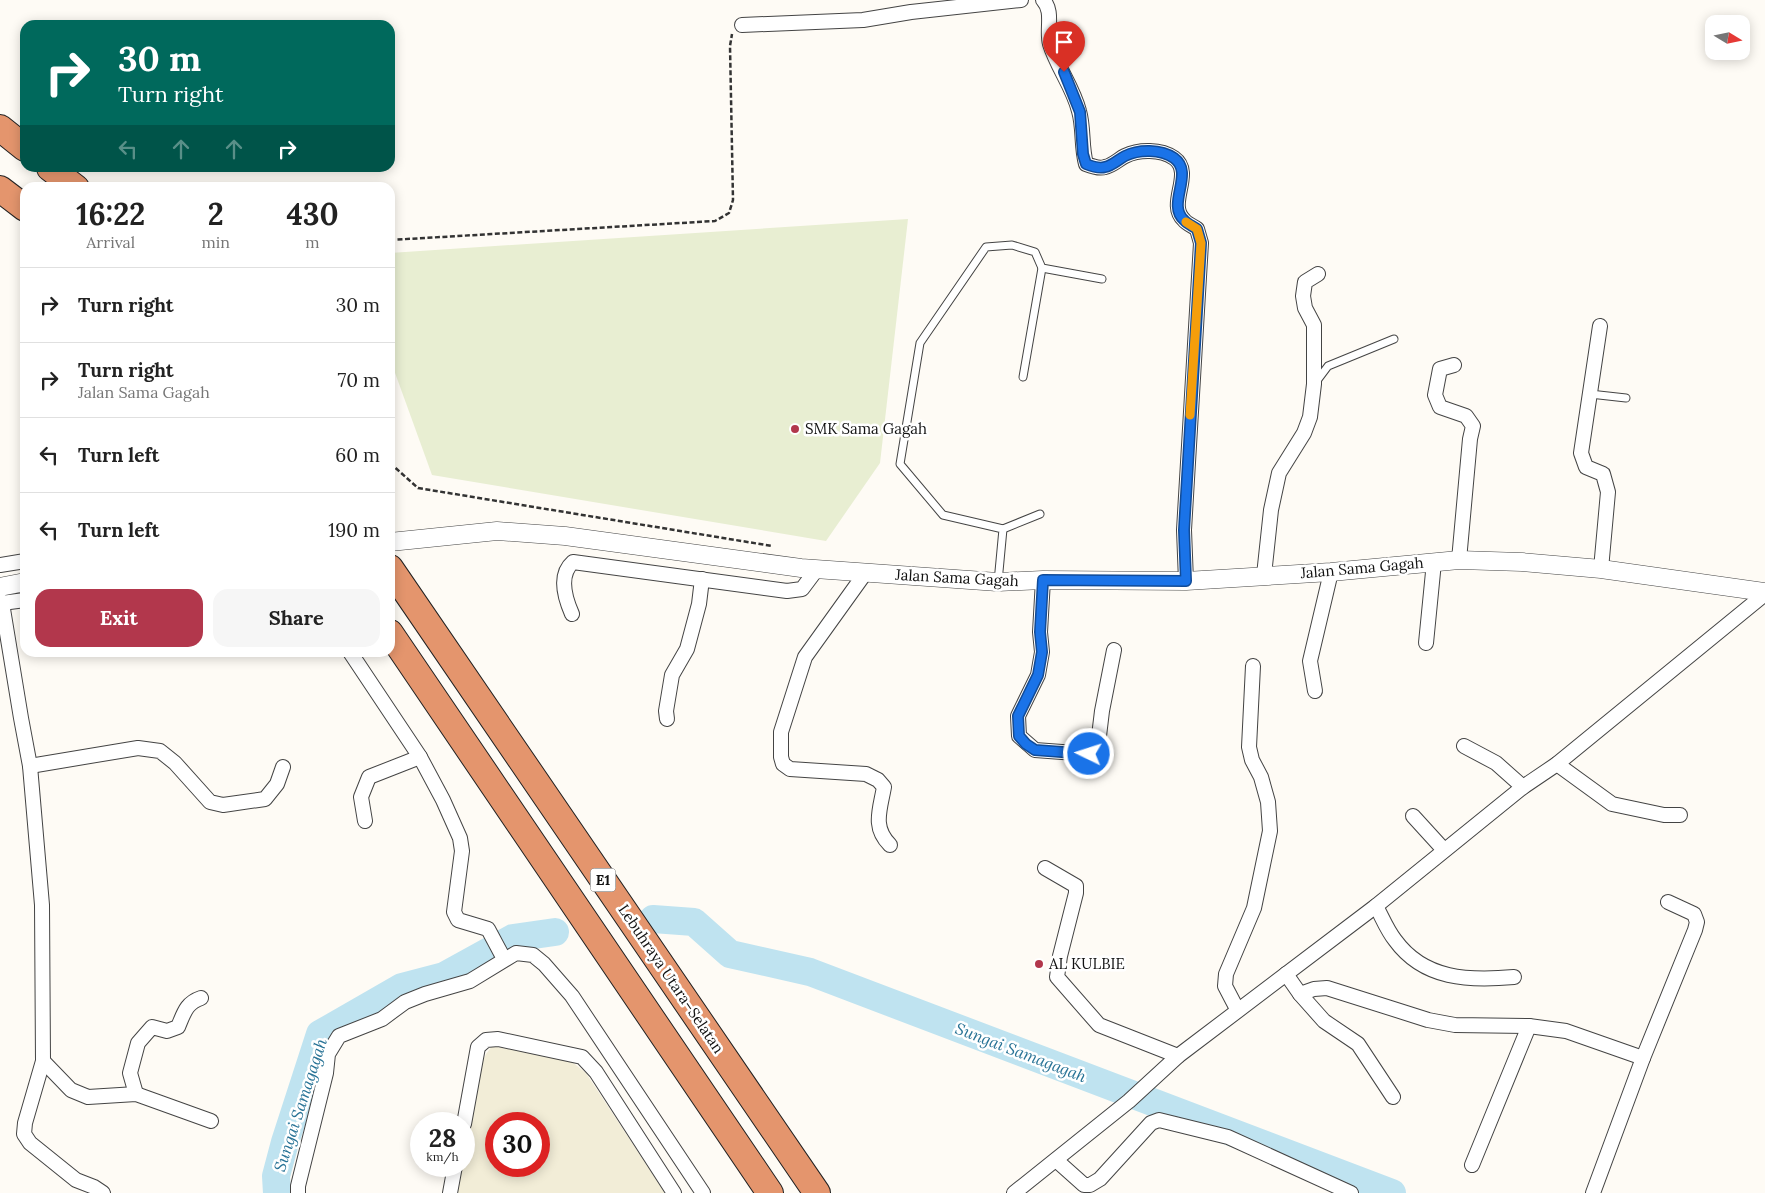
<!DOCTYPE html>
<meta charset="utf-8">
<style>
body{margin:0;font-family:Lora,serif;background:#f6f6f6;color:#222;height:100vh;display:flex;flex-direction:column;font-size:19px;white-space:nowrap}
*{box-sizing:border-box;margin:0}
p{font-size:16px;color:#767676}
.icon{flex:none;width:28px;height:28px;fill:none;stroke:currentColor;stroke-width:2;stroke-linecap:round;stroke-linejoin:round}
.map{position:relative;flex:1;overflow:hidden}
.side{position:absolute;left:20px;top:182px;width:375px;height:475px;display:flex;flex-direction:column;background:#fff;border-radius:15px;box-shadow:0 2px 12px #0003}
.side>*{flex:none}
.banner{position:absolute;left:20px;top:20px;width:375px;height:152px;border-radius:15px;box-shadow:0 2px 12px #0003;background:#00695c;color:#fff;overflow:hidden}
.needle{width:32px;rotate:100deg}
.controls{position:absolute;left:1705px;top:15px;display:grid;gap:10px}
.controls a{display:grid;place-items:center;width:45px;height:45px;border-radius:10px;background:#fff;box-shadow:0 2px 12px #0003;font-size:25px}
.speed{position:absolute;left:410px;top:1112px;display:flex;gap:10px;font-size:25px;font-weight:700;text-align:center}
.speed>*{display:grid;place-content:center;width:65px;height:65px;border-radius:50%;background:#fff;box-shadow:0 2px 12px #0003;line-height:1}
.speed small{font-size:12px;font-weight:400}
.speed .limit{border:8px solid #d22;background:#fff;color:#111}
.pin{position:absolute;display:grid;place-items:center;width:42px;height:42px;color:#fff;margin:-51px -21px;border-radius:50% 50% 50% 0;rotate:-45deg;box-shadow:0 0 5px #0007}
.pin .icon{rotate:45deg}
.me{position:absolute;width:55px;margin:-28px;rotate:274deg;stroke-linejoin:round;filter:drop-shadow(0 0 4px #0008)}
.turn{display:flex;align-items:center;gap:18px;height:105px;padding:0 15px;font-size:22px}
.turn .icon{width:65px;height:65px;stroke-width:2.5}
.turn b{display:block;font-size:35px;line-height:42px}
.lanes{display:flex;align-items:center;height:48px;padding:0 15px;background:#0003;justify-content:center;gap:25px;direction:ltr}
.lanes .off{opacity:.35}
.eta{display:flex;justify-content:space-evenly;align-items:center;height:85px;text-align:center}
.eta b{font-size:30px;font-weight:800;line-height:35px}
.primary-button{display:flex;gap:10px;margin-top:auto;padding:10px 15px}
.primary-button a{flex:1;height:58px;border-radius:15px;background:#b2374c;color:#fff;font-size:20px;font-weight:800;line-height:58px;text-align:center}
.primary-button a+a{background:#f6f6f6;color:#222}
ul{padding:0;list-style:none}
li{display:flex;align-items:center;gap:15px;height:75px;padding:0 15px;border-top:1px solid #e0e0e0}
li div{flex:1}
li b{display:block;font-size:19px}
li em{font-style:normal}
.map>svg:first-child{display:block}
.farmland{fill:#f2edd7;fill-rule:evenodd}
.pitch{fill:#e8eed2}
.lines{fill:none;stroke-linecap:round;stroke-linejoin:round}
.river{stroke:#bfe3f0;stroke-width:28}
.service-casing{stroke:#444;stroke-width:9}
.minor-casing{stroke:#444;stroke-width:16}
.tertiary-casing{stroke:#444;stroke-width:19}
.motorway-casing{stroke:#222;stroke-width:28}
.path{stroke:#333;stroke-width:2.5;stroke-dasharray:5 2.5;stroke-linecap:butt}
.service{stroke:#fff;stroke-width:7}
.minor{stroke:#fff;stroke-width:14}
.tertiary{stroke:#fff;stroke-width:18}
.motorway{stroke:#e4956d;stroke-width:26}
.route-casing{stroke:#114b97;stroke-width:12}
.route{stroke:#1a73e8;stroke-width:9}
.slow{stroke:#f59e0b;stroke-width:9}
.poi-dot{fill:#b2374c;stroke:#fff;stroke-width:2}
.labels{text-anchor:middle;stroke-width:5;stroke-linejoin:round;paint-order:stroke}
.shield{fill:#fff;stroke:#585858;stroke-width:1}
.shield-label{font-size:14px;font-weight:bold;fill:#111}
.poi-label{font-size:15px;fill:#111;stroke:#fff;text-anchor:start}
.street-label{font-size:15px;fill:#111;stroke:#fff}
.water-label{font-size:16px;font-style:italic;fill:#277295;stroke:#fff}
</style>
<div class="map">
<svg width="1765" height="1193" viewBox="0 0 1765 1193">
<rect width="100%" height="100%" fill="#fefbf5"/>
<path class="farmland" d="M492,1046l79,15 15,12 79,120h-212l6,-27h5v-22l16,-77 6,-13zM496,1124h43v42h-43z"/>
<polygon class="pitch" points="908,219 880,463 826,541 432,475 390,359 390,253"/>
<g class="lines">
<g class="river">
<polyline points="653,919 694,922 730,954 810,972 1392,1193"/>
<polyline points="277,1193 276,1176 285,1142 320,1034 402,987 444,976 513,938 555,932"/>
</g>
<defs>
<g id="service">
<polyline points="1023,377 1042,268"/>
<polyline points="1316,382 1328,366 1394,339"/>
<polyline points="1590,394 1626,398"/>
<polyline points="1003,529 1040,514"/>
<polyline points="998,582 1003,529 943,515 900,464 920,343 986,247 1012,245 1035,252 1042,268 1102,279"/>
</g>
<g id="minor">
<path d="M1043,0c11,11 3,30 7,44 7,23 23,43 29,67 5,17 2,35 7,53 5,2 13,5 19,3 7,-1 14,-8 20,-11 14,-7 36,-7 49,2 21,15 -8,46 10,62 3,4 9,6 13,9l4,14 -17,287 2,51"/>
<polyline points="742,25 863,20 911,12 1021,0"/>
<polyline points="1600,326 1581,453 1586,467 1603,474 1608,492 1601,569"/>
<polyline points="1454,365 1440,369 1435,395 1440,407 1466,416 1473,426 1470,439 1459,560"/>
<polyline points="0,565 25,561"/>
<path d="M866,572l-61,85 -24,75v25l2,7 7,5 76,5 12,6 6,7c-4,23 -12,40 6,58"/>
<polyline points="1264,575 1271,510 1279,473 1304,433 1310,417 1314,384 1314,325 1305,308 1303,296 1305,282 1318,274"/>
<polyline points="1043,580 1040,632 1042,652 1038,675 1018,716 1019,736 1035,750 1089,754 1099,736 1102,711 1114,650"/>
<polyline points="0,600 2,603 21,718 30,766 42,905 43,1061 25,1123 24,1134 30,1143 76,1180 94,1187 103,1193"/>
<polyline points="2,603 25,600"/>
<path d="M572,614c-7,-16 -14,-39 1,-52l214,29 15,-2 15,-20"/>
<polyline points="1426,643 1434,562"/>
<polyline points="350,652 420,757 443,800 460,838 462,851 454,912 458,920 488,929 504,959"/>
<polyline points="1315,691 1310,661 1331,572"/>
<polyline points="667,719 666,711 672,675 687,649 699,604 702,579"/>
<polyline points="1464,746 1496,763 1523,787"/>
<polyline points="1557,764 1612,804 1664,815 1680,815"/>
<polyline points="30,766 138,748 160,751 175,763 210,802 223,805 265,799 277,784 283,767"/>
<polyline points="1413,816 1444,850"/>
<polyline points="365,821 361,797 369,777 420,757"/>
<polyline points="1045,868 1076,886 1076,893 1060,956 1057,977 1099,1025 1178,1056"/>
<path d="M1376,906c6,11 11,24 19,34 29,40 74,41 119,37"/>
<polyline points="1286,974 1300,994 1324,1021 1358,1044 1393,1097"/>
<polyline points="1300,994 1314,989 1327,988 1428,1020 1455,1025 1529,1026 1566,1031 1643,1058"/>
<polyline points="1237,1009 1225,986 1226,974 1254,908 1270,831 1268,802 1261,777 1252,760 1249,747 1253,666"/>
<polyline points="43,1061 71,1090 88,1097 136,1094 211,1121"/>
<path d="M136,1094l-6,-21 8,-30 14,-16 15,4 11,-4c6,-14 8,-24 23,-29"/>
<polyline points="464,1124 478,1047 486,1040 498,1039 582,1057 596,1072 674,1193"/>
<polyline points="1056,1160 1084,1185 1090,1185 1100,1179 1151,1123 1159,1120 1228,1137 1351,1193"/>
<polyline points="1472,1165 1529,1026"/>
<polyline points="298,1193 298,1186 326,1073 328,1054 339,1036 382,1019 405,1002 425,994 470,981 516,953 533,955 544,964 572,996 703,1193"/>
<polyline points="450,1193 455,1166"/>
<polyline points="1014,1193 1129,1101 1178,1056 1376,906 1523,787 1557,764 1765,594"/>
<polyline points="1593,1193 1643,1058 1695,930 1697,922 1694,914 1668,902"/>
</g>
<g id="tertiary">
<polyline points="390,542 497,531 565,536 801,568 998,582 1043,580 1186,581 1331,572 1459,560 1522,562 1601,569 1765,592"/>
<polyline points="0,587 25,582"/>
</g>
<g id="motorway">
<polyline points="0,128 25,148"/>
<polyline points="50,168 76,188"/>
<polyline points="0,189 25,208"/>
<polyline points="390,568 817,1193"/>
<polyline points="390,633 770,1193"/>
</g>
</defs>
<use href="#service" class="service-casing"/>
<use href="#minor" class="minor-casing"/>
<use href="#tertiary" class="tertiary-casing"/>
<use href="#motorway" class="motorway-casing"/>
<g class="path">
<polyline points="390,240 715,221 729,213 733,200 730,46 732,34"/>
<polyline points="390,463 418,488 772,546"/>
</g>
<use href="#service" class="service"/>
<use href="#minor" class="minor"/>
<use href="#tertiary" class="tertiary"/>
<use href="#motorway" class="motorway"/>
</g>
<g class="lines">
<defs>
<path id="route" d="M1064,72l16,40 3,42 3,10c5,2 13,5 19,3 7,-1 14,-8 20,-11 14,-7 36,-7 49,2 21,15 -8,46 10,62 3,4 9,6 13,9l4,14 -17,287 2,51 -143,-1 -3,52 2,20 -4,23 -20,41 1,20 7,8 9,6 54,4"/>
</defs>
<use href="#route" class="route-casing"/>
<use href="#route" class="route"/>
<polyline class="slow" points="1186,222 1197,229 1201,243 1190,415"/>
</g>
<g class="poi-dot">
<circle cx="795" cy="429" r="5"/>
<circle cx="1039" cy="964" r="5"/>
</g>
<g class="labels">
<rect class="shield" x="590.5" y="868.5" width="25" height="23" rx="4"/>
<g class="shield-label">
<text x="603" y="885">E1</text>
</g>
<g class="poi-label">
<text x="805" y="434">SMK Sama Gagah</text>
<text x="1049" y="969">AL KULBIE</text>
</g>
<g class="street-label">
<text transform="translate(1362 568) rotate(-5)" y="5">Jalan Sama Gagah</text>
<text transform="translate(957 578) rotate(3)" y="5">Jalan Sama Gagah</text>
<text transform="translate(671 979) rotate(56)" y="5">Lebuhraya Utara–Selatan</text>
</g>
<g class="water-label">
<text transform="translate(1021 1052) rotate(21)" y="6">Sungai Samagagah</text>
<text transform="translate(300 1105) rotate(-72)" y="6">Sungai Samagagah</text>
</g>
</g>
</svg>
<div class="controls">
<a><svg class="needle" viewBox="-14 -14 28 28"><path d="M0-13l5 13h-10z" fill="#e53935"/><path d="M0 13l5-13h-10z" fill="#767676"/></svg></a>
</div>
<div class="speed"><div>28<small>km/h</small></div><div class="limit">30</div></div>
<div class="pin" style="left:1064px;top:72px;background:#d93025"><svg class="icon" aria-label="arrive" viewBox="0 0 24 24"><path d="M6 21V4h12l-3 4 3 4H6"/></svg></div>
<svg class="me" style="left:1089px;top:754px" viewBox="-20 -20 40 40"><circle r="17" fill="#1a73e8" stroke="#fff" stroke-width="3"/><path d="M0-11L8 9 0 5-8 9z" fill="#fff"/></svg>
<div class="banner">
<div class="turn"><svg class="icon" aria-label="right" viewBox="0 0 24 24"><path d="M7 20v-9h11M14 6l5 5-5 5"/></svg><div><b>30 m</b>Turn right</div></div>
<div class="lanes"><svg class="icon off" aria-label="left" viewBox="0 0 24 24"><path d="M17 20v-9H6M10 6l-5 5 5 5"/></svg><svg class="icon off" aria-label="ahead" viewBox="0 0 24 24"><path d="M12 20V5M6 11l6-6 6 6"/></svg><svg class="icon off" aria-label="ahead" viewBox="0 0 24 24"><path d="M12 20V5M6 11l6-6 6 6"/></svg><svg class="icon" aria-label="right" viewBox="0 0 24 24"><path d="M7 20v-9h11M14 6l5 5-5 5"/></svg></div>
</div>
<section class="side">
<div class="eta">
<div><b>16:22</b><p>Arrival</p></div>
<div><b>2</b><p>min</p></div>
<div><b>430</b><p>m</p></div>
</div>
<ul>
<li><svg class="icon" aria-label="right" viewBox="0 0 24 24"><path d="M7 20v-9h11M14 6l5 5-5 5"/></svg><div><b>Turn right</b></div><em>30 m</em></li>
<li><svg class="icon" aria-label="right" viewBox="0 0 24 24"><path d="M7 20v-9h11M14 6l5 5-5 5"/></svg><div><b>Turn right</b><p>Jalan Sama Gagah</p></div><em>70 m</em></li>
<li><svg class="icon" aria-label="left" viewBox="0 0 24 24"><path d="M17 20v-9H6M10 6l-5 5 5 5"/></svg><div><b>Turn left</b></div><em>60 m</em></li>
<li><svg class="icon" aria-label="left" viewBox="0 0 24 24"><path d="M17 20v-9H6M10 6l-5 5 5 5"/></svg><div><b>Turn left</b></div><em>190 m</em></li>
</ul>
<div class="primary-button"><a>Exit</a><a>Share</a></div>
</section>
</div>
